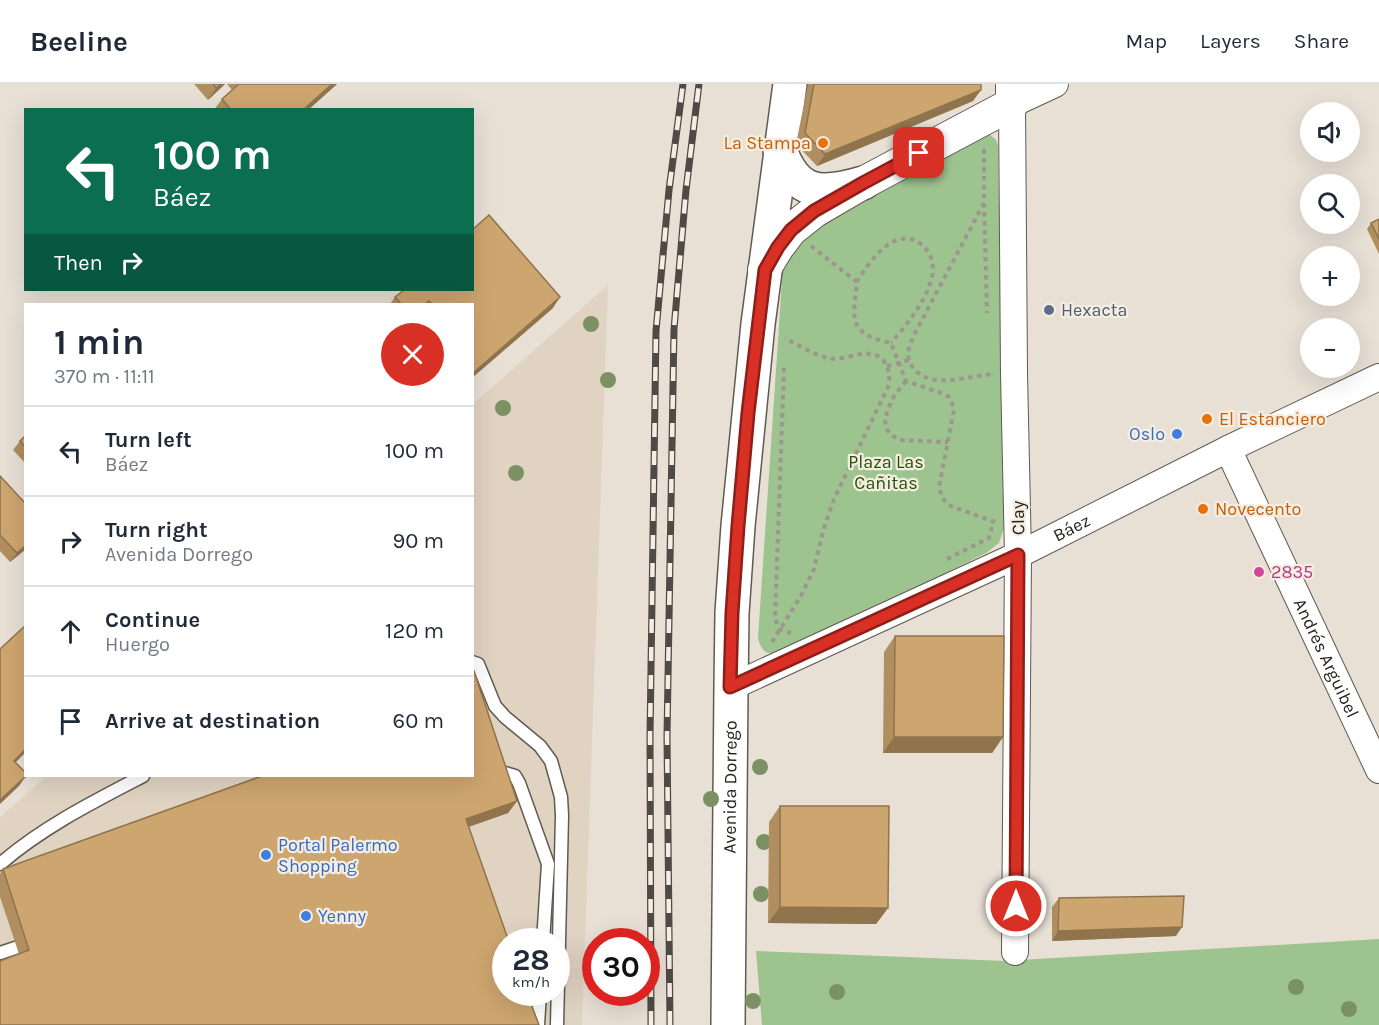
<!DOCTYPE html>
<meta charset="utf-8">
<style>
body{margin:0;font-family:Karla,sans-serif;background:#f2f2f3;color:#1f2937;height:100vh;display:flex;flex-direction:column;font-size:22px;white-space:nowrap}
*{box-sizing:border-box;margin:0}
p{font-size:20px;color:#747a83}
.icon{flex:none;width:33px;height:33px;fill:none;stroke:currentColor;stroke-width:2;stroke-linecap:round;stroke-linejoin:round}
.map{position:relative;flex:1;overflow:hidden}
.side{position:absolute;left:24px;top:219px;width:450px;height:474px;display:flex;flex-direction:column;background:#fff;border-radius:0px;box-shadow:0 6px 24px #0002}
.side>*{flex:none}
.banner{position:absolute;left:24px;top:24px;width:450px;height:183px;border-radius:0px;box-shadow:0 6px 24px #0002;background:#0b6e4f;color:#fff;overflow:hidden}
.buttons{position:absolute;left:1300px;top:18px;display:grid;gap:12px}
.buttons a{display:grid;place-items:center;width:60px;height:60px;border-radius:50%;background:#fff;box-shadow:0 6px 24px #0002;font-size:30px}
.speed{position:absolute;left:492px;top:844px;display:flex;gap:12px;font-size:30px;font-weight:700;text-align:center}
.speed>*{display:grid;place-content:center;width:78px;height:78px;border-radius:50%;background:#fff;box-shadow:0 6px 24px #0002;line-height:1}
.speed small{font-size:15px;font-weight:400}
.speed .limit{border:9px solid #d22;background:#fff;color:#111}
.pin{position:absolute;display:grid;place-items:center;width:51px;height:51px;color:#fff;margin:-26px;border-radius:12px;box-shadow:0 3px 9px #0006}
.me{position:absolute;width:66px;margin:-33px;rotate:0deg;stroke-linejoin:round;filter:drop-shadow(0 0 4px #0008)}
.turn{display:flex;align-items:center;gap:21px;height:126px;padding:0 30px;font-size:27px}
.turn .icon{width:78px;height:78px;stroke-width:2.5}
.turn b{display:block;font-size:42px;line-height:51px}
.then{display:flex;align-items:center;height:57px;padding:0 30px;background:#0003;gap:12px;font-size:22px}
.round{display:grid;place-items:center;flex:none;width:63px;height:63px;border-radius:32px;background:#f2f2f3}
.overview{display:flex;align-items:center;justify-content:space-between;height:102px;padding:0 30px}
h1{font-size:36px;font-weight:700;line-height:45px}
ul{padding:0;list-style:none}
li{display:flex;align-items:center;gap:18px;height:90px;padding:0 30px;border-top:2px solid #e0e1e3}
li div{flex:1}
li b{display:block;font-size:22px}
li em{font-style:normal}
header{display:flex;align-items:center;gap:36px;box-sizing:border-box;height:84px;padding:0 30px;background:#fff;border-bottom:2px solid #e0e1e3}
header strong{font-size:28px}
nav{display:flex;gap:33px;margin-inline-start:auto;font-size:21px}
.map>svg:first-child{display:block}
.built{fill:#e0d3c2;fill-rule:evenodd}
.green{fill:#9dc38f}
.lines{fill:none;stroke-linecap:round;stroke-linejoin:round}
.service-casing{stroke:#615a51;stroke-width:15}
.minor-casing{stroke:#615a51;stroke-width:28}
.tertiary-casing{stroke:#615a51;stroke-width:34}
.secondary-casing{stroke:#615a51;stroke-width:36}
.path{stroke:#9d968e;stroke-width:4;stroke-dasharray:4.5 4.5;stroke-linecap:butt}
.service{stroke:#fff;stroke-width:12}
.minor{stroke:#fff;stroke-width:26}
.tertiary{stroke:#fff;stroke-width:32}
.secondary{stroke:#fff;stroke-width:33}
.rail-casing{stroke:#4f4a45;stroke-width:7}
.rail{stroke:#f5ede2;stroke-width:4.5;stroke-dasharray:14;stroke-linecap:butt}
.tree{fill:#7b9163}
.wall{fill:#b08e5f}
.shaded-wall{fill:#90744e}
.building{fill:#cda56f;stroke:#90744e;stroke-width:1.5}
.route-casing{stroke:#8d1f18;stroke-width:15}
.route{stroke:#d93025;stroke-width:10}
.food-dot{fill:#e8710a;stroke:#f5ede2;stroke-width:2}
.service-dot{fill:#5c6f8a;stroke:#f5ede2;stroke-width:2}
.shop-dot{fill:#3f7fe0;stroke:#f5ede2;stroke-width:2}
.hotel-dot{fill:#d1479c;stroke:#f5ede2;stroke-width:2}
.labels{text-anchor:middle;stroke-width:4.5;stroke-linejoin:round;paint-order:stroke}
.food-label{font-size:18px;fill:#c56008;stroke:#f5ede2;text-anchor:start}
.service-label{font-size:18px;fill:#4e5e75;stroke:#f5ede2;text-anchor:start}
.shop-label{font-size:18px;fill:#366cbe;stroke:#f5ede2;text-anchor:start}
.park-label{font-size:18px;fill:#225205;stroke:#f5ede2}
.street-label{font-size:18px;fill:#25221e;stroke:#f5ede2}
.hotel-label{font-size:18px;fill:#b23c85;stroke:#f5ede2;text-anchor:start}
</style>
<header>
<strong>Beeline</strong>
<nav><a>Map</a><a>Layers</a><a>Share</a></nav>
</header>
<div class="map">
<svg width="1379" height="941" viewBox="0 0 1379 941">
<rect width="100%" height="100%" fill="#e8dfd5"/>
<path class="built" d="M608,201l-26,740h-582v-208l47,-41h425l1,-372zM506,858h50v51h-50z"/>
<g class="green">
<path d="M988,49l8,7 2,5 6,383 -5,15 -13,10 -203,101c-14,1 -22,-1 -25,-16l26,-387 6,-14z"/>
<polygon points="1379,855 1379,941 762,941 756,867 1005,877"/>
</g>
<g class="lines">
<defs>
<g id="service">
<polyline points="472,578 478,580 495,622 505,633 540,662 551,677 561,713 562,732 557,941"/>
<polyline points="493,694 505,689 515,692 519,699 548,780 543,858"/>
<path d="M0,780c43,-37 93,-62 143,-88"/>
<polyline points="0,869 30,859"/>
<polyline points="538,941 540,909"/>
</g>
<g id="minor">
<path id="s1" d="M1228,365l151,321"/>
<path id="s2" d="M731,603l287,-132 210,-106 151,-72"/>
<polyline points="1015,868 1018,471 1014,289 1012,20 1055,0"/>
</g>
<polyline id="tertiary" points="764,186 778,163 791,146 815,127 863,99 1012,20 1012,0"/>
<g id="secondary">
<path d="M780,66c17,46 41,45 83,33"/>
<path id="s3" d="M728,941l3,-338 1,-74 6,-87 20,-202 32,-240"/>
</g>
</defs>
<use href="#service" class="service-casing"/>
<use href="#minor" class="minor-casing"/>
<use href="#tertiary" class="tertiary-casing"/>
<use href="#secondary" class="secondary-casing"/>
<g class="path">
<path d="M984,65v54l-70,132c-5,12 -9,20 -2,31 16,25 56,10 80,8"/>
<polyline points="984,119 987,229"/>
<path d="M811,162l46,36c-4,38 -10,51 34,61l15,38 38,13 5,3 3,6 2,7 -15,77 3,10 6,8 47,17"/>
<path d="M857,198c7,-13 21,-31 33,-39 24,-14 48,8 42,34 -6,25 -25,47 -41,66"/>
<polyline points="887,282 909,276"/>
<polyline points="784,284 775,535 780,545 791,549"/>
<polyline points="906,297 894,312 888,325 885,336 886,344 891,351 900,356 948,358"/>
<polyline points="947,475 989,454 992,443"/>
<path d="M772,558l29,-46 13,-27 9,-38 11,-32 54,-112c2,-10 2,-19 -5,-27 -14,-15 -37,2 -55,-2 -15,-4 -30,-13 -43,-20"/>
</g>
<use href="#service" class="service"/>
<use href="#minor" class="minor"/>
<use href="#tertiary" class="tertiary"/>
<use href="#secondary" class="secondary"/>
<defs>
<g id="rail">
<polyline points="651,941 650,652 656,247 669,106 683,0"/>
<polyline points="670,941 667,652 674,245 686,106 699,0"/>
</g>
</defs>
<use href="#rail" class="rail-casing"/>
<use href="#rail" class="rail"/>
</g>
<g class="tree">
<circle cx="591" cy="240" r="8"/>
<circle cx="608" cy="296" r="8"/>
<circle cx="503" cy="324" r="8"/>
<circle cx="516" cy="389" r="8"/>
<circle cx="760" cy="683" r="8"/>
<circle cx="711" cy="715" r="8"/>
<circle cx="764" cy="758" r="8"/>
<circle cx="761" cy="810" r="8"/>
<circle cx="1296" cy="903" r="8"/>
<circle cx="837" cy="908" r="8"/>
<circle cx="753" cy="917" r="8"/>
<circle cx="1349" cy="925" r="8"/>
</g>
<g class="wall">
<polygon points="194,0 225,0 208,16"/>
<polygon points="227,0 337,0 308,26 214,26 222,15 232,6"/>
<polygon points="808,0 981,0 973,17 817,82 796,60"/>
<polygon points="1379,135 1379,170 1367,145 1371,139"/>
<polygon points="395,213 560,213 552,225 472,220 390,220"/>
<polygon points="26,351 26,380 13,366 20,357"/>
<polygon points="0,392 26,420 26,465 10,478 0,467"/>
<polygon points="895,552 1003,653 992,669 883,669 884,568"/>
<polygon points="517,717 508,729 468,743 19,870 0,813 0,790 3,785"/>
<polygon points="780,722 888,824 876,840 768,839 769,738"/>
<polygon points="1059,814 1176,852 1052,857 1052,823"/>
</g>
<g class="shaded-wall">
<polygon points="221,0 225,0 208,16 216,4"/>
<polygon points="332,0 337,0 308,26 303,26"/>
<polygon points="981,6 973,17 817,82 825,70"/>
<polygon points="560,213 552,225 472,294 472,290"/>
<polygon points="26,461 26,465 10,478 17,469"/>
<polygon points="894,653 1003,653 992,669 883,669"/>
<polygon points="26,665 26,668 6,688 14,677"/>
<polygon points="26,692 19,702 0,720 0,716"/>
<polygon points="517,717 508,729 457,747 466,735"/>
<polygon points="780,823 888,824 876,840 768,839"/>
<polygon points="1182,843 1176,852 1052,857 1058,847"/>
</g>
<g class="building">
<polygon points="213,0 221,0 216,4"/>
<polygon points="239,0 332,0 303,26 231,26 222,15"/>
<polygon points="814,0 981,0 981,6 825,70 805,49"/>
<polygon points="489,131 560,213 472,290 472,220 432,220 429,217 425,220 401,220 395,213 404,206 472,206 472,146"/>
<polygon points="1379,135 1379,155 1371,139"/>
<polygon points="26,351 26,364 20,357"/>
<polygon points="0,392 26,420 26,461 17,469 0,451"/>
<polygon points="26,541 26,665 14,677 26,689 26,692 0,716 0,565"/>
<polygon points="895,552 1004,552 1003,653 894,653"/>
<polygon points="474,587 517,717 466,735 509,858 506,858 506,909 527,909 539,941 0,941 0,877 29,866 3,785 262,692 472,692 472,588"/>
<polygon points="780,722 889,722 888,824 780,823"/>
<polygon points="1184,812 1182,843 1058,847 1059,814"/>
</g>
<g class="lines">
<defs>
<polyline id="route" points="919,69 863,99 814,127 791,146 778,163 765,186 748,329 738,442 732,529 730,603 1018,471 1016,822"/>
</defs>
<use href="#route" class="route-casing"/>
<use href="#route" class="route"/>
</g>
<g class="food-dot">
<circle cx="823" cy="59" r="6"/>
<circle cx="1207" cy="335" r="6"/>
<circle cx="1203" cy="425" r="6"/>
</g>
<circle class="service-dot" cx="1049" cy="226" r="6"/>
<g class="shop-dot">
<circle cx="1177" cy="350" r="6"/>
<circle cx="266" cy="771" r="6"/>
<circle cx="306" cy="832" r="6"/>
</g>
<circle class="hotel-dot" cx="1259" cy="488" r="6"/>
<g class="labels">
<g class="food-label">
<text x="811" y="65" text-anchor="end">La Stampa</text>
<text x="1219" y="341">El Estanciero</text>
<text x="1215" y="431">Novecento</text>
</g>
<g class="service-label">
<text x="1061" y="232">Hexacta</text>
</g>
<g class="shop-label">
<text x="1165" y="356" text-anchor="end">Oslo</text>
<text x="278" y="767">Portal Palermo<tspan x="278" dy="21">Shopping</tspan></text>
<text x="318" y="838">Yenny</text>
</g>
<g class="park-label">
<text x="886" y="384">Plaza Las<tspan x="886" dy="21">Cañitas</tspan></text>
</g>
<g class="street-label">
<text transform="translate(1018 434) rotate(-91)" y="6">Clay</text>
<text dy="6" stroke="none"><textPath href="#s2" startOffset="376">Báez</textPath></text>
<text dy="6" stroke="none"><textPath href="#s1" startOffset="231">Andrés Arguibel</textPath></text>
<text dy="6" stroke="none"><textPath href="#s3" startOffset="238">Avenida Dorrego</textPath></text>
</g>
<g class="hotel-label">
<text x="1271" y="494">2835</text>
</g>
</g>
</svg>
<div class="buttons">
<a><svg class="icon" aria-label="sound" viewBox="0 0 24 24"><path d="M4 9h4l5-4v14l-5-4H4zM17 9q2 3 0 6"/></svg></a>
<a><svg class="icon" aria-label="search" viewBox="0 0 24 24"><circle cx="10" cy="10" r="6"/><path d="M15 15l6 6"/></svg></a>
<a>+</a>
<a>−</a>
</div>
<div class="speed"><div>28<small>km/h</small></div><div class="limit">30</div></div>
<div class="pin" style="left:919px;top:69px;background:#d93025"><svg class="icon" aria-label="arrive" viewBox="0 0 24 24"><path d="M6 21V4h12l-3 4 3 4H6"/></svg></div>
<svg class="me" style="left:1016px;top:822px" viewBox="-20 -20 40 40"><circle r="17" fill="#d93025" stroke="#fff" stroke-width="3"/><path d="M0-11L8 9 0 5-8 9z" fill="#fff"/></svg>
<div class="banner">
<div class="turn"><svg class="icon" aria-label="left" viewBox="0 0 24 24"><path d="M17 20v-9H6M10 6l-5 5 5 5"/></svg><div><b>100 m</b>Báez</div></div>
<div class="then">Then<svg class="icon" aria-label="right" viewBox="0 0 24 24"><path d="M7 20v-9h11M14 6l5 5-5 5"/></svg></div>
</div>
<section class="side">
<div class="overview"><div><h1>1 min</h1><p>370 m · 11:11</p></div><a class="round" style="background:#d93025;color:#fff"><svg class="icon" aria-label="close" viewBox="0 0 24 24"><path d="M6 6l12 12M18 6L6 18"/></svg></a></div>
<ul>
<li><svg class="icon" aria-label="left" viewBox="0 0 24 24"><path d="M17 20v-9H6M10 6l-5 5 5 5"/></svg><div><b>Turn left</b><p>Báez</p></div><em>100 m</em></li>
<li><svg class="icon" aria-label="right" viewBox="0 0 24 24"><path d="M7 20v-9h11M14 6l5 5-5 5"/></svg><div><b>Turn right</b><p>Avenida Dorrego</p></div><em>90 m</em></li>
<li><svg class="icon" aria-label="ahead" viewBox="0 0 24 24"><path d="M12 20V5M6 11l6-6 6 6"/></svg><div><b>Continue</b><p>Huergo</p></div><em>120 m</em></li>
<li><svg class="icon" aria-label="arrive" viewBox="0 0 24 24"><path d="M6 21V4h12l-3 4 3 4H6"/></svg><div><b>Arrive at destination</b></div><em>60 m</em></li>
</ul>
</section>
</div>
